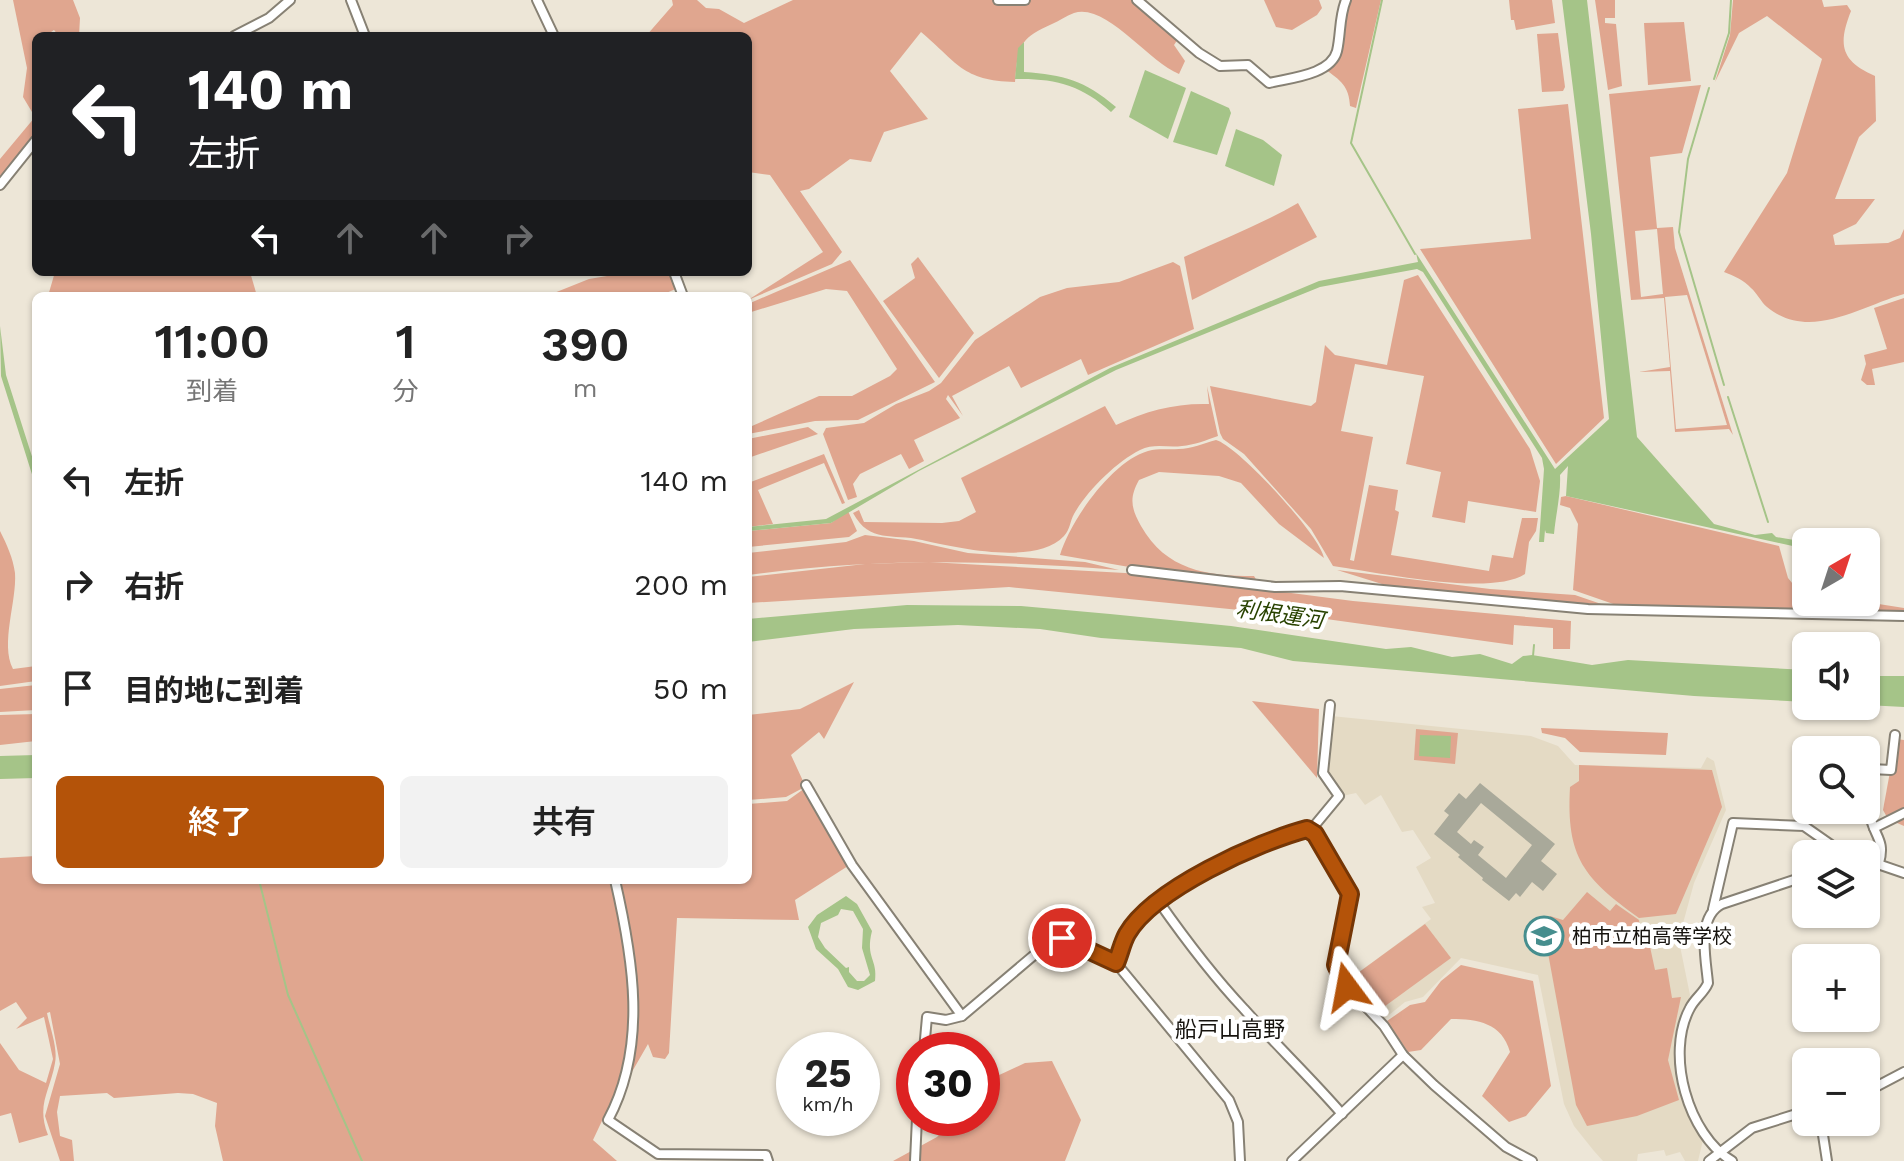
<!DOCTYPE html>
<html lang="ja">
<meta charset="utf-8">
<style>
body{margin:0;font-family:"Work Sans","Noto Sans JP",sans-serif;background:#f2f2f2;color:#222;height:100vh;display:flex;flex-direction:column;font-size:30px;white-space:nowrap}
*{box-sizing:border-box;margin:0}
p{font-size:26px;color:#767676}
.icon{flex:none;width:44px;height:44px;fill:none;stroke:currentColor;stroke-width:2;stroke-linecap:round;stroke-linejoin:round}
.map{position:relative;flex:1;overflow:hidden}
.sheet{position:absolute;left:32px;top:292px;width:720px;height:592px;display:flex;flex-direction:column;background:#fff;border-radius:12px;box-shadow:0 2px 6px #0004}
.sheet>*{flex:none}
.guide{position:absolute;left:32px;top:32px;width:720px;height:244px;border-radius:12px;box-shadow:0 2px 6px #0004;background:#202124;color:#fff;overflow:hidden}
.needle{width:52px;rotate:39deg}
.tools{position:absolute;left:1792px;top:528px;display:grid;gap:16px}
.tools a{display:grid;place-items:center;width:88px;height:88px;border-radius:12px;background:#fff;box-shadow:0 2px 6px #0004;font-size:40px}
.speed{position:absolute;left:776px;top:1032px;display:flex;gap:16px;font-size:40px;font-weight:700;text-align:center}
.speed>*{display:grid;place-content:center;width:104px;height:104px;border-radius:50%;background:#fff;box-shadow:0 2px 6px #0004;line-height:1}
.speed small{font-size:20px;font-weight:400}
.speed .limit{border:12px solid #d22;background:#fff;color:#111}
.pin{position:absolute;display:grid;place-items:center;width:68px;height:68px;color:#fff;margin:-34px;border:4px solid #fff;border-radius:50%;box-shadow:0 2px 8px #0007}
.me{position:absolute;width:88px;margin:-44px;rotate:347deg;stroke-linejoin:round;filter:drop-shadow(0 0 6px #0008)}
.turn{display:flex;align-items:center;gap:28px;height:168px;padding:0 24px;font-size:36px}
.turn .icon{width:104px;height:104px;stroke-width:2.5}
.turn b{display:block;font-size:56px;line-height:68px}
.lanes{display:flex;align-items:center;height:76px;padding:0 24px;background:#0003;justify-content:center;gap:40px;direction:ltr}
.lanes .off{opacity:.35}
.eta{display:flex;justify-content:space-evenly;align-items:center;height:136px;text-align:center}
.eta b{font-size:48px;font-weight:600;line-height:56px}
.cta{display:flex;gap:16px;margin-top:auto;padding:16px 24px}
.cta a{flex:1;height:92px;border-radius:12px;background:#b45309;color:#fff;font-size:32px;font-weight:600;line-height:92px;text-align:center}
.cta a+a{background:#f2f2f2;color:#222}
ul{padding:0;list-style:none}
li{display:flex;align-items:center;gap:24px;height:104px;padding:0 24px}
li div{flex:1}
li b{display:block;font-size:30px}
li em{font-style:normal}
.map>svg:first-child{display:block}
.built{fill:#e4dac4}
.green{fill:#e0a68f;fill-rule:evenodd}
.water{fill:#a5c488;fill-rule:evenodd}
.lines{fill:none;stroke-linecap:round;stroke-linejoin:round}
.stream{stroke:#a5c488;stroke-width:2}
.building{fill:#a9a99a;fill-rule:evenodd}
.minor-casing{stroke:#878174;stroke-width:12}
.minor{stroke:#fff;stroke-width:8}
.route-casing{stroke:#753606;stroke-width:20}
.route{stroke:#b45309;stroke-width:14}
.labels{text-anchor:middle;stroke-width:8;stroke-linejoin:round;paint-order:stroke}
.poi-label{font-size:20px;fill:#16130e;stroke:#fff;text-anchor:start}
.water-label{font-size:22px;font-style:italic;fill:#284200;stroke:#fff}
.neighbourhood-label{font-size:22px;fill:#16130e;stroke:#fff}
</style>
<div class="map">
<svg width="1904" height="1161" viewBox="0 0 1904 1161">
<rect width="100%" height="100%" fill="#ede6d7"/>
<polygon class="built" points="1331,716 1531,736 1558,746 1575,765 1701,768 1707,757 1714,761 1726,810 1694,883 1682,927 1680,946 1690,995 1678,1038 1681,1089 1703,1140 1698,1161 1685,1161 1680,1152 1666,1156 1664,1150 1638,1154 1637,1161 1603,1161 1594,1151 1574,1126 1564,1104 1538,975 1461,958 1423,997 1405,1002 1384,1019 1350,985 1347,981 1431,919 1422,907 1435,903 1416,867 1431,858 1413,830 1402,832 1381,795 1365,805 1356,793 1342,796 1326,777"/>
<g class="green">
<polygon points="13,0 73,0 80,18 79,36 59,36 54,30 45,36 36,36 36,134 0,178 0,159 35,117 23,97 27,68"/>
<path d="M672,0h25l9,8 13,1 25,14 49,-23h340l45,39 -4,6 11,16 -6,13c-31,-12 -72,-71 -105,-61 -8,3 -15,8 -22,11 -34,15 -34,23 -37,58 -53,-1 -58,-20 -94,-50l-31,39 38,48 -44,13 -13,30 -21,-3 -41,30 -9,2 42,61 -10,12 -84,36 75,-48 -53,-77 -22,-3v-136h-102l27,-31z"/>
<polygon points="1264,0 1319,0 1322,8 1317,15 1292,30 1276,27"/>
<path d="M1347,0h34l-25,108 -6,-2c-1,-20 -9,-25 -25,-37l5,-3z"/>
<polygon points="1509,0 1552,0 1555,23 1516,30 1514,20 1511,20"/>
<polygon points="1595,0 1615,0 1615,18 1605,18 1605,23 1616,24 1622,86 1608,90"/>
<path d="M1733,0h89l2,7 23,-2 4,6c-13,33 -11,50 24,65l1,45 -17,16 -24,62h40l-19,25 -23,11 2,10 53,-2 12,-5 4,-9v65c-43,12 -94,48 -137,13 -6,-5 -10,-14 -16,-19 -7,-8 -17,-12 -27,-16l63,-99 35,-114 -55,-43 -28,17 -24,49 15,-47z"/>
<polygon points="1684,22 1691,81 1648,85 1644,23"/>
<polygon points="1558,33 1565,87 1563,91 1542,92 1537,34"/>
<path d="M1701,85l-19,68 -32,4 7,71 16,-1 2,21 58,187 -4,-6 -54,3 -5,-61 -31,1 31,-5 -6,-69 -33,2 -22,-206zM1657,229l6,65 -22,3 -6,-66zM1687,295l40,130 -51,4 -11,-132z"/>
<polygon points="1568,104 1604,418 1556,464 1420,249 1531,239 1518,109"/>
<path d="M1298,203l19,34 -125,63 -8,-43c39,-18 78,-33 114,-54z"/>
<polygon points="918,257 974,333 939,378 883,301 915,278 911,264"/>
<polygon points="850,260 935,382 858,420 815,421 748,434 748,425 752,426 819,396 852,396 890,376 897,369 847,291 826,289 748,313 748,304"/>
<polygon points="1173,262 1180,266 1194,329 1088,375 1081,359 1021,388 1009,366 952,396 963,416 948,395 946,399 960,418 914,440 924,461 909,469 901,454 860,474 853,484 857,497 848,500 823,434 826,428 864,423 896,404 929,391 941,383 975,340 1040,297 1067,288 1119,282"/>
<polygon points="55,272 250,272 257,296 48,296"/>
<polygon points="631,272 672,272 678,288 659,296 556,296 554,293 589,279"/>
<path d="M1418,275l112,174 10,32 -4,31 -68,-11 -3,22 -33,-6 9,-45 -35,-8 18,-88 -69,-12 -14,67 32,6 -23,123 4,1 15,-76 29,5 -3,20 4,2 -8,43 98,16 3,-16 21,3 9,-40h16l-2,13 -7,11 -4,32c-35,23 -148,-2 -192,-8l-22,-37 -67,-75 -21,-15 -3,-6 -10,-47 101,20 5,-4 9,-57 10,10 52,10 17,-85z"/>
<polygon points="1904,298 1904,362 1872,369 1875,385 1867,385 1861,380 1866,364 1864,355 1887,349 1874,308"/>
<path d="M1207,386l11,50c-11,4 -24,9 -36,10 -14,2 -28,-3 -42,4 -24,12 -53,41 -66,64 -4,7 -4,16 -10,22 -28,30 -106,12 -142,4 -30,-7 -52,4 -69,-27l6,-3 5,12 78,1 17,-2 17,-9 -15,-34 144,-72 11,19c30,-14 59,-22 93,-21z"/>
<polygon points="808,427 818,434 748,458 748,439"/>
<path d="M1216,440c22,6 104,95 108,118l-45,-34 -38,-41 -22,-7 -60,-4 -20,8c-10,18 -8,28 2,46 25,44 65,50 113,50l3,5 -122,-13 -75,-13c10,-34 52,-94 88,-104 11,-3 20,-1 31,-2 12,0 25,-6 37,-9z"/>
<polygon points="824,454 845,503 842,504 824,463 758,490 773,524 748,527 748,483"/>
<polygon points="1566,496 1779,546 1788,578 1797,589 1806,590 1806,602 1866,602 1904,608 1904,612 1622,607 1573,590 1578,524 1570,508 1560,505 1561,497"/>
<polygon points="848,511 857,531 849,537 748,547 748,531 831,523"/>
<path d="M0,531c7,14 13,27 15,42 2,28 -15,71 -2,96l23,-3v15l-36,5z"/>
<path d="M865,535l49,6 54,12 117,9 34,8c-125,-10 -247,-12 -371,5v-22l98,-11z"/>
<polygon points="929,562 1143,574 1353,601 1571,621 1570,649 1553,649 1553,628 1514,625 1513,645 1319,618 1009,587 748,603 748,577 865,564"/>
<polygon points="1337,570 1490,589 1575,595 1610,607 1398,589"/>
<polygon points="854,682 824,739 819,732 791,755 803,781 801,789 786,797 748,800 748,715 800,709"/>
<polygon points="36,685 36,710 0,712 0,689"/>
<polygon points="1252,701 1319,709 1317,778"/>
<polygon points="36,714 36,741 0,745 0,715"/>
<polygon points="1541,728 1668,733 1666,755 1580,752 1565,738 1542,733"/>
<polygon points="1416,729 1458,733 1455,764 1414,760"/>
<polygon points="1896,739 1904,740 1904,826 1888,819 1883,810"/>
<path d="M1579,765l133,5 10,37 -46,107 -37,4c-55,-40 -73,-60 -69,-131l9,-6z"/>
<path d="M805,788l43,78 -53,34 4,20 -122,-2 -8,135 -4,6 -12,-2 -5,-13 -19,33 -6,-1 -30,64 24,21h-394l-8,-35 2,-23 -24,-9 -15,-1 -64,5 -7,-5 -47,3 -3,16 3,24 12,4 2,21h-14l-15,-45 15,-52 -10,-52 -3,1c3,15 11,35 8,50 -5,29 -19,41 -7,72l-29,8 -8,-30 -11,3v-73l19,27 27,13 7,-24 -9,-42 -28,12 11,-11 -11,-16 -16,9v-153l36,-2v24h712v-76l39,-3z"/>
<polygon points="1587,892 1610,911 1616,904 1639,920 1640,929 1646,928 1655,970 1667,968 1672,998 1681,997 1668,1060 1679,1100 1637,1116 1587,1126 1576,1105 1543,926 1550,916 1563,920"/>
<polygon points="1425,924 1451,958 1377,1012 1351,978"/>
<path d="M1461,965l72,16 18,105 -25,30 -17,6 -27,-26 28,-44c-8,-29 -32,-33 -59,-33l-30,31 -13,2 -21,-31 23,-16 15,-3 16,-21z"/>
<polygon points="1052,1061 1081,1120 1065,1161 893,1161 937,1137 955,1118 982,1118 982,1083 1025,1063"/>
</g>
<g class="water">
<path d="M1562,0h25l50,437 77,87 41,11 17,-2 4,4 30,5v7l-240,-53 2,-30 -8,9c1,19 -4,38 -6,59l-8,-1 -1,-3 -1,12h-5l5,-73 -2,-11 -119,-186 -6,-3 -97,18 -204,83 -197,101 -88,52 -83,8v-4l78,-8 284,-151 209,-87 99,-19 -2,-9 139,216 54,-50 -18,-185z"/>
<path d="M1024,42v30c40,3 60,8 92,35l-5,5c-29,-27 -57,-34 -96,-33l3,-31z"/>
<polygon points="1145,70 1186,88 1168,139 1129,117"/>
<polygon points="1191,91 1229,108 1231,113 1217,155 1173,142"/>
<polygon points="1236,129 1263,140 1282,155 1274,186 1225,166"/>
<polygon points="0,326 6,375 36,469 36,487 1,376"/>
<polygon points="907,605 1021,606 1110,614 1231,626 1386,649 1411,647 1452,657 1480,654 1512,664 1523,656 1532,655 1592,665 1628,660 1806,670 1806,702 1694,696 1293,661 1241,648 1101,638 1040,629 958,625 854,629 748,642 748,619"/>
<polygon points="1866,669 1879,676 1904,676 1904,707 1866,705"/>
<polygon points="1420,735 1451,736 1450,758 1419,756"/>
<polygon points="36,755 36,778 0,779 0,756"/>
<path d="M846,896l11,8 15,27c-7,27 6,28 3,50l-17,9 -10,-3 -10,-18 -22,-20 -8,-22 9,-12zM841,909l12,2 10,18 -1,19 8,27 -6,6h-7l-8,-9v-5l-3,1 -21,-20 -7,-11 3,-14 17,-8z"/>
</g>
<g class="lines">
<g class="stream">
<polyline points="1382,0 1351,143 1415,254"/>
<polyline points="1714,79 1729,33 1731,0"/>
<polyline points="1709,88 1688,159 1679,232 1724,385"/>
<polyline points="1728,397 1768,522"/>
<polyline points="1856,644 1856,646"/>
<polyline points="1533,656 1534,645"/>
<polyline points="259,880 288,995 362,1161"/>
</g>
</g>
<path class="building" d="M1480,783l75,61 -14,17 16,13 -14,17 -11,-9 -12,15 -4,-4 -7,8 -27,-21 1,-2 -25,-21 2,-2 -26,-21 15,-19 -5,-4 15,-18 7,6zM1481,803l51,42 -26,33 -28,-23 6,-8 -10,-7 -3,4 -14,-12z"/>
<g class="lines">
<defs>
<g id="minor">
<polyline points="351,0 365,36"/>
<polyline points="537,0 554,36"/>
<polyline points="998,0 1025,0"/>
<path d="M1137,0l62,53 21,13 28,-1 21,18c20,-5 62,-8 68,-32 4,-17 2,-34 9,-51"/>
<polyline points="234,36 269,18 290,0"/>
<polyline points="0,185 36,140"/>
<polyline points="674,272 683,296"/>
<polyline points="1132,570 1275,587 1340,586 1588,609 1904,616"/>
<polyline points="806,785 852,865 962,1016"/>
<polyline points="1874,828 1904,813"/>
<polyline points="1310,831 1339,796 1323,773 1330,705"/>
<polyline points="1866,860 1904,873"/>
<path d="M1879,863c7,-24 -6,-27 -9,-49 -3,-14 0,-30 1,-45l20,1 4,-35"/>
<path d="M615,880c18,78 33,166 -7,240l50,34 108,1 2,6"/>
<path d="M1159,902c26,37 54,74 85,107 32,36 66,68 98,105"/>
<polyline points="1713,909 1733,823 1804,826 1844,854"/>
<path d="M1116,963c4,-9 7,-20 11,-29 26,-45 131,-92 180,-105l8,5 35,60 -3,24 -10,37 6,27 41,44 19,29 31,30 72,62 26,14"/>
<polyline points="924,1050 927,1017 946,1020 962,1016 1046,945 1053,940 1068,939 1116,963 1229,1100 1238,1122 1240,1161"/>
<polyline points="1866,1092 1904,1072"/>
<polyline points="1821,1122 1827,1161"/>
<polyline points="915,1161 917,1118"/>
<polyline points="1292,1161 1403,1055"/>
<polyline points="1709,1161 1752,1128 1806,1111"/>
<path d="M1732,1161c-44,-26 -67,-107 -42,-153 5,-10 14,-15 18,-25 -2,-24 -12,-66 14,-79l84,-28"/>
</g>
</defs>
<use href="#minor" class="minor-casing"/>
<use href="#minor" class="minor"/>
</g>
<g class="lines">
<defs>
<path id="route" d="M1062,938l54,25c4,-9 6,-20 11,-29 26,-45 131,-92 180,-105l8,5 35,60 -14,71 11,22"/>
</defs>
<use href="#route" class="route-casing"/>
<use href="#route" class="route"/>
</g>
<defs>
<symbol id="school-ring" viewBox="-11 -11 22 22"><circle r="9.5" fill="#fff" stroke="#468e8e" stroke-width="1.5"/><path d="M0-5L7-2L0 1L-7-2ZM-4 1L0 2.5L4 1V4Q0 6-4 4Z" fill="#468e8e"/></symbol>
</defs>
<g fill-rule="evenodd">
<use href="#school-ring" x="1522" y="914" width="44" height="44"/>
</g>
<g class="labels">
<g class="poi-label">
<text x="1572" y="943">柏市立柏高等学校</text>
</g>
<g class="water-label">
<text transform="translate(1280 614) rotate(8)" y="8">利根運河</text>
</g>
<g class="neighbourhood-label">
<text x="1230" y="1037">船戸山高野</text>
</g>
</g>
</svg>
<div class="tools">
<a><svg class="needle" viewBox="-14 -14 28 28"><path d="M0-13l5 13h-10z" fill="#e53935"/><path d="M0 13l5-13h-10z" fill="#767676"/></svg></a>
<a><svg class="icon" aria-label="sound" viewBox="0 0 24 24"><path d="M4 9h4l5-4v14l-5-4H4zM17 9q2 3 0 6"/></svg></a>
<a><svg class="icon" aria-label="search" viewBox="0 0 24 24"><circle cx="10" cy="10" r="6"/><path d="M15 15l6 6"/></svg></a>
<a><svg class="icon" aria-label="layers" viewBox="0 0 24 24"><path d="M12 4l9 5-9 5-9-5zM3 14l9 5 9-5"/></svg></a>
<a>+</a>
<a>−</a>
</div>
<div class="speed"><div>25<small>km/h</small></div><div class="limit">30</div></div>
<div class="pin" style="left:1062px;top:938px;background:#d93025"><svg class="icon" aria-label="arrive" viewBox="0 0 24 24"><path d="M6 21V4h12l-3 4 3 4H6"/></svg></div>
<svg class="me" style="left:1347px;top:987px" viewBox="-20 -20 40 40"><path d="M0-17L14 15 0 8-14 15z" fill="#b45309" stroke="#fff" stroke-width="4"/></svg>
<div class="guide">
<div class="turn"><svg class="icon" aria-label="left" viewBox="0 0 24 24"><path d="M17 20v-9H6M10 6l-5 5 5 5"/></svg><div><b>140 m</b>左折</div></div>
<div class="lanes"><svg class="icon" aria-label="left" viewBox="0 0 24 24"><path d="M17 20v-9H6M10 6l-5 5 5 5"/></svg><svg class="icon off" aria-label="ahead" viewBox="0 0 24 24"><path d="M12 20V5M6 11l6-6 6 6"/></svg><svg class="icon off" aria-label="ahead" viewBox="0 0 24 24"><path d="M12 20V5M6 11l6-6 6 6"/></svg><svg class="icon off" aria-label="right" viewBox="0 0 24 24"><path d="M7 20v-9h11M14 6l5 5-5 5"/></svg></div>
</div>
<section class="sheet">
<div class="eta">
<div><b>11:00</b><p>到着</p></div>
<div><b>1</b><p>分</p></div>
<div><b>390</b><p>m</p></div>
</div>
<ul>
<li><svg class="icon" aria-label="left" viewBox="0 0 24 24"><path d="M17 20v-9H6M10 6l-5 5 5 5"/></svg><div><b>左折</b></div><em>140 m</em></li>
<li><svg class="icon" aria-label="right" viewBox="0 0 24 24"><path d="M7 20v-9h11M14 6l5 5-5 5"/></svg><div><b>右折</b></div><em>200 m</em></li>
<li><svg class="icon" aria-label="arrive" viewBox="0 0 24 24"><path d="M6 21V4h12l-3 4 3 4H6"/></svg><div><b>目的地に到着</b></div><em>50 m</em></li>
</ul>
<div class="cta"><a>終了</a><a>共有</a></div>
</section>
</div>
